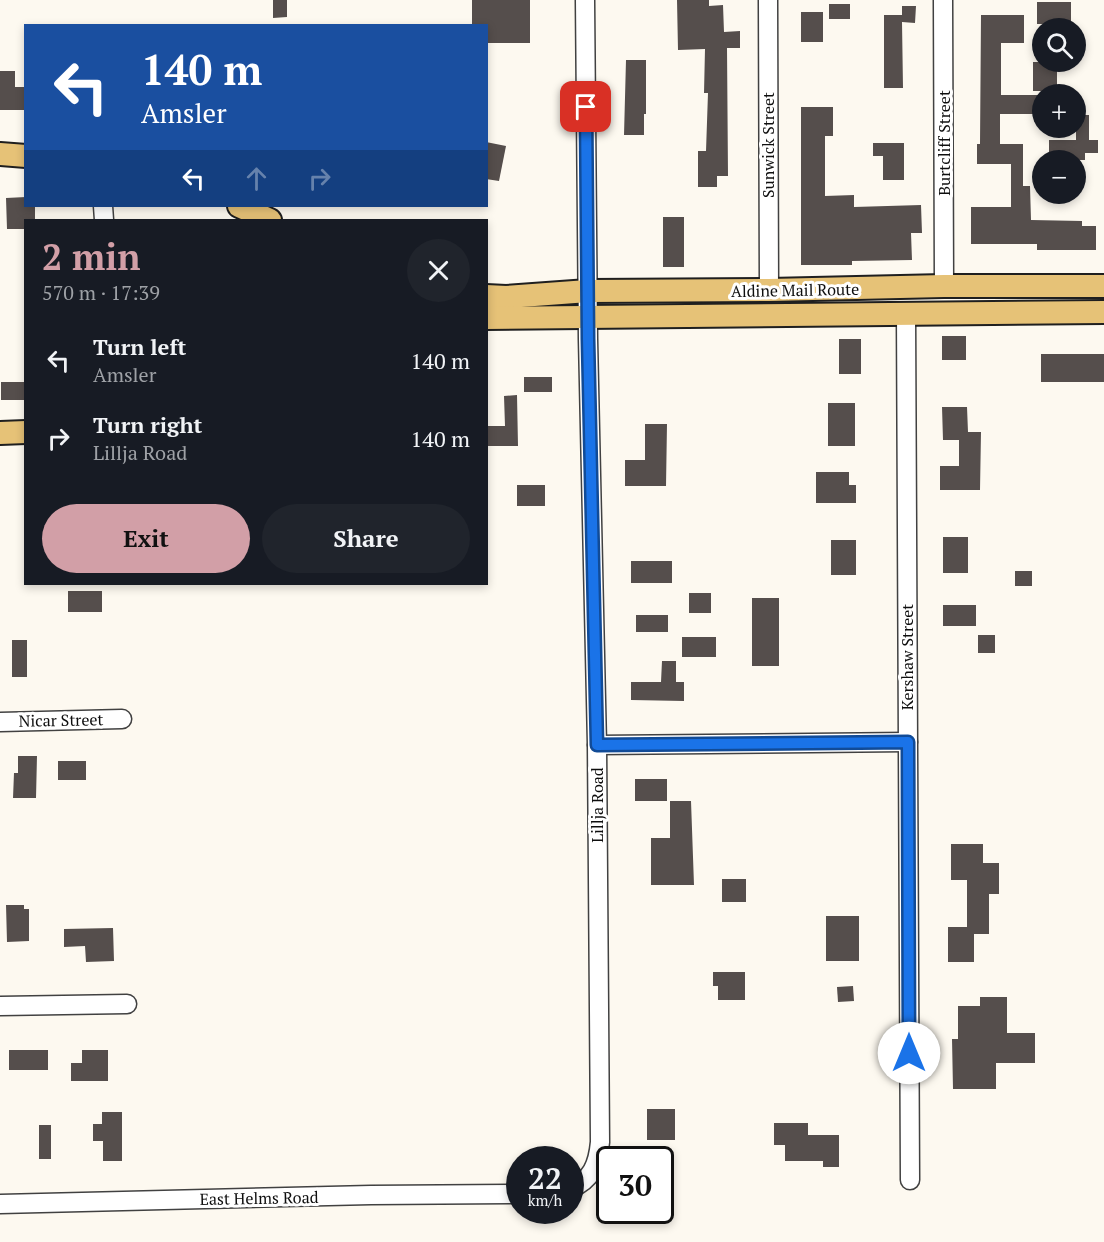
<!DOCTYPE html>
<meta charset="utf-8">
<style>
body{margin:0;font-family:"PT Serif",serif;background:#20242c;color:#f1f3f6;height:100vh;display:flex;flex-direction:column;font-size:22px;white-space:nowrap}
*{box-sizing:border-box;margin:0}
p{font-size:20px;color:#9ea1a6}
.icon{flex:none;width:33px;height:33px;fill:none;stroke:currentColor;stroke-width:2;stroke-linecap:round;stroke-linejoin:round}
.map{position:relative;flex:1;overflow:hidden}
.drawer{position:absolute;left:24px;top:219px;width:464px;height:366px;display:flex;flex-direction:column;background:#171b24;border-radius:0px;box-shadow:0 3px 9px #0003}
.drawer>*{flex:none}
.hud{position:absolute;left:24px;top:24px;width:464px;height:183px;border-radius:0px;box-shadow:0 3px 9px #0003;background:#1a4fa0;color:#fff;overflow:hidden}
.fabs{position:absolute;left:1032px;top:18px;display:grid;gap:12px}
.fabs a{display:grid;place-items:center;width:54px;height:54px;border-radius:50%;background:#171b24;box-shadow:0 3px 9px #0003;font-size:30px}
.speed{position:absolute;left:506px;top:1146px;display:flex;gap:12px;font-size:30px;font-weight:700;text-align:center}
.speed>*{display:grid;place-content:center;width:78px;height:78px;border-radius:50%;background:#171b24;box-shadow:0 3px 9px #0003;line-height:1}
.speed small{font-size:15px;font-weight:400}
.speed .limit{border:3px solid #111;border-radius:9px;background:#fff;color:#111}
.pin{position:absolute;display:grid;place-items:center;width:51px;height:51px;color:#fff;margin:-26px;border-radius:12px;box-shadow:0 3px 9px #0006}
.me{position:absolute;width:66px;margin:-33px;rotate:0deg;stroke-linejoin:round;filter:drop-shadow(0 0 4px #0008)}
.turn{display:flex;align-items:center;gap:21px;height:126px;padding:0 18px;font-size:27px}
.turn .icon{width:78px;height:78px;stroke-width:2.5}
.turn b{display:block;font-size:42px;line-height:51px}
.lanes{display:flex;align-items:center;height:57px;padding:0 18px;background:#0003;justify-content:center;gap:30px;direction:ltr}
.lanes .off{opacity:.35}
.round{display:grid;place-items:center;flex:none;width:63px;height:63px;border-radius:32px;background:#20242c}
.headline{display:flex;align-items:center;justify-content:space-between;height:102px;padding:0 18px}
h1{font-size:36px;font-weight:600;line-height:45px;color:#d29fa7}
.action{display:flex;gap:12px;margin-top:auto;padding:12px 18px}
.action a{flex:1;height:69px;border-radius:36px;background:#d29fa7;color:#111;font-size:24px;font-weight:600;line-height:69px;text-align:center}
.action a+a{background:#20242c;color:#f1f3f6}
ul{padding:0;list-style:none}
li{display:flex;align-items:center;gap:18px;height:78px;padding:0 18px}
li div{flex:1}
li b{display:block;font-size:22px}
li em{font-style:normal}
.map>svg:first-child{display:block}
.building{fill:#554e4c}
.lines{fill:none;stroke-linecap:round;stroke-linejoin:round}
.minor-casing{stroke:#414141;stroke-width:21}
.major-casing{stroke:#1f1f1f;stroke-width:26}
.minor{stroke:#fff;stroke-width:18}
.major{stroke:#e6c277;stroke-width:22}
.route-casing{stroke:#114b97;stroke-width:15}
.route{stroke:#1a73e8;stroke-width:10}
.labels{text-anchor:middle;stroke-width:6;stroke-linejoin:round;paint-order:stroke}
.street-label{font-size:16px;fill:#0e0e0e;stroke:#fff}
</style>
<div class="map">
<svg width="1104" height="1242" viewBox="0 0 1104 1242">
<rect width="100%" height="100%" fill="#fdf9f0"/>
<g class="building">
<polygon points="273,0 287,0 287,17 273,18"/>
<polygon points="472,0 530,0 530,43 486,43 486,26 472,26"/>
<polygon points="677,0 709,0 709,6 723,5 724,32 740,31 740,48 727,48 728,176 717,176 717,187 698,187 698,151 706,151 708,93 704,93 705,49 678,50"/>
<rect x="1037" y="2" width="34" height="22"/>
<rect x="829" y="4" width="21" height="15"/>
<polygon points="902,6 916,6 915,23 902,22 903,88 884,88 884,15 902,15"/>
<rect x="801" y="12" width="22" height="30"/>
<polygon points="981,15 1024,15 1024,43 1001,43 1001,95 1042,95 1042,114 1000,114 1000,144 1023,144 1023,186 1030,186 1031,220 1082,221 1082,226 1096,226 1096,250 1037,250 1037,244 971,244 971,207 1011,207 1011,164 977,164 977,144 980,144"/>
<polygon points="626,60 646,60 646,114 644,114 644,135 624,135"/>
<rect x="1033" y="62" width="24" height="29"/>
<polygon points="0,71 15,71 15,87 26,87 26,110 0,110"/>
<polygon points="801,107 833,107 833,136 825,136 825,196 854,195 854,207 921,205 922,233 911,233 912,260 852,261 852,265 801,265"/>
<polygon points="1076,115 1089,115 1089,140 1098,140 1098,153 1085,153 1085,160 1063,160 1063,155 1049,155 1049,140 1076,140"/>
<polygon points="486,142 506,146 499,181 486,179"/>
<polygon points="873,143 904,143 904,180 883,180 883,156 873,156"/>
<polygon points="26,197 26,206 35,206 35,220 26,220 26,229 7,229 6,198"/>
<rect x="663" y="217" width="21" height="50"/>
<rect x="942" y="336" width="24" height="24"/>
<rect x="839" y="339" width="22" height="35"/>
<rect x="1041" y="354" width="63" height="28"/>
<rect x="524" y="377" width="28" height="15"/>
<rect x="1" y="382" width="25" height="18"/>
<polygon points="517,395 518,446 486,446 486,426 505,426 504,396"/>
<rect x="828" y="403" width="27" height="43"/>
<polygon points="942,407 967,407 968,432 981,432 980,490 940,490 940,466 959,466 959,440 943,440"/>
<polygon points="645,424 667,424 666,486 625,486 625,460 645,460"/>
<polygon points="816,472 849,472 849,485 856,485 856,503 816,503"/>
<rect x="517" y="485" width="28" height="21"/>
<rect x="943" y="537" width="25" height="36"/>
<rect x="831" y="540" width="25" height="35"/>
<rect x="631" y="561" width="41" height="22"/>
<rect x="1015" y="571" width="17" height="15"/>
<rect x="68" y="591" width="34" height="21"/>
<rect x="689" y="593" width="22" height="20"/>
<rect x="752" y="598" width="27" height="68"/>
<rect x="943" y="605" width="33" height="21"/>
<rect x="636" y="615" width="32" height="17"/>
<rect x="978" y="635" width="17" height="18"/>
<rect x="682" y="637" width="34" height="20"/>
<rect x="12" y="640" width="15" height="37"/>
<polygon points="662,661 676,661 676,682 684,682 684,701 631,700 631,682 661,682"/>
<polygon points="18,756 37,756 36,798 13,798 14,773 18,773"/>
<rect x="58" y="761" width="28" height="19"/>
<rect x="635" y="779" width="32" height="22"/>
<polygon points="670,801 691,801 694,885 651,885 651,838 670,838"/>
<polygon points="951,844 983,844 983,863 999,863 999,894 989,894 989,934 974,934 974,962 948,962 948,927 967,927 967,880 951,880"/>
<rect x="722" y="879" width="24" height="23"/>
<polygon points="6,905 24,905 24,909 29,909 29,941 7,942"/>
<rect x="826" y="916" width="33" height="45"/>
<polygon points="113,928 114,961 86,962 85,946 64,947 64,929"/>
<polygon points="713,972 745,972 745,1000 718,1000 718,986 713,986"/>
<polygon points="853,986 854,1001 838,1002 837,987"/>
<polygon points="980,997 1007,997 1007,1033 1035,1033 1035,1063 996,1063 996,1089 953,1089 952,1039 958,1039 958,1006 980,1006"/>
<rect x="9" y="1050" width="39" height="20"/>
<polygon points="82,1050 108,1050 108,1081 71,1081 71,1063 82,1063"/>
<rect x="647" y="1109" width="28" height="31"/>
<polygon points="102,1112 122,1112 122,1161 103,1161 103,1141 93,1141 93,1124 102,1124"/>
<polygon points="774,1123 808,1123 808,1135 839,1135 839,1167 823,1167 823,1161 785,1161 785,1145 774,1145"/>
<rect x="39" y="1125" width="12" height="34"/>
</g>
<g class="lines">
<defs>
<g id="minor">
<polyline points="768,0 769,290"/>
<polyline points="943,0 944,286"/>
<polyline points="103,206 104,220"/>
<polyline points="906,313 910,1180"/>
<polyline points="0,722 122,719"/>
<polyline points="597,745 908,742"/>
<polyline points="0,1006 127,1004"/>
<path d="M570,1189c22,-9 28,-25 30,-47l-3,-397 -9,-406 -3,-339"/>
<polyline points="0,1204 371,1195 519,1194"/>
</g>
<g id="major">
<polyline points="0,154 26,156"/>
<polyline points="239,206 270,220"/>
<polyline points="486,296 506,297 588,291 769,290 944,286 1104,286"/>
<path d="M486,318c206,-1 412,-3 618,-6"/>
<polyline points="0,433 26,432"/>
</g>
</defs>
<use href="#minor" class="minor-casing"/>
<use href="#major" class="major-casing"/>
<use href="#minor" class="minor"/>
<use href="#major" class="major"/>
</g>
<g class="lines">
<defs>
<polyline id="route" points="586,107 588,339 597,745 908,742 909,1053"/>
</defs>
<use href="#route" class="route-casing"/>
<use href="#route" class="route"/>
</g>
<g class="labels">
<g class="street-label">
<text transform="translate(944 143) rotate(-90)" y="6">Burtcliff Street</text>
<text transform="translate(768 145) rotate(-90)" y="6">Sunwick Street</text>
<text transform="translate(795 290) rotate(-1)" y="6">Aldine Mail Route</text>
<text transform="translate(907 657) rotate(-90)" y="6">Kershaw Street</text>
<text transform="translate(61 720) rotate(-1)" y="6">Nicar Street</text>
<text transform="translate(597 805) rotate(-90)" y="6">Lillja Road</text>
<text transform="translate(259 1198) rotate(-1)" y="6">East Helms Road</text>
</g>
</g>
</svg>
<div class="fabs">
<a><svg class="icon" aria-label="search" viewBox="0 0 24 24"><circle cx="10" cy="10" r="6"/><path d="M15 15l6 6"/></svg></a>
<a>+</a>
<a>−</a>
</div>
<div class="speed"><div>22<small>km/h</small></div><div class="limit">30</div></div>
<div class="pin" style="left:586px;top:107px;background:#d93025"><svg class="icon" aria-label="arrive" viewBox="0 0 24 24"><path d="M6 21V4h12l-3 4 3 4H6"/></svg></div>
<svg class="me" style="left:909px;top:1053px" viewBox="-20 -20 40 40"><circle r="19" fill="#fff"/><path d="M0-13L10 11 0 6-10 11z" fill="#1a73e8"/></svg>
<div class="hud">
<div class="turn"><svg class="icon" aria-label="left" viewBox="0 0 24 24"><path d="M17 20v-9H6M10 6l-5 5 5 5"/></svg><div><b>140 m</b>Amsler</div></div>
<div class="lanes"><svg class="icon" aria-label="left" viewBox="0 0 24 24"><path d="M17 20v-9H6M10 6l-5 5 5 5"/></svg><svg class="icon off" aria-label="ahead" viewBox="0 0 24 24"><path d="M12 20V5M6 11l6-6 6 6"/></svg><svg class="icon off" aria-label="right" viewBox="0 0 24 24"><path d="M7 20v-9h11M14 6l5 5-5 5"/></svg></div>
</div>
<section class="drawer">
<div class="headline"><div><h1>2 min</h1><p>570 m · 17:39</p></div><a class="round"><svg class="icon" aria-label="close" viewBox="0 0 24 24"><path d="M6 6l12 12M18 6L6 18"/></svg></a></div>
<ul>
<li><svg class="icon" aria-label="left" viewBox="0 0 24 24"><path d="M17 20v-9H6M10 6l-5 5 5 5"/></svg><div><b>Turn left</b><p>Amsler</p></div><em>140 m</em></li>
<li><svg class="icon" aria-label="right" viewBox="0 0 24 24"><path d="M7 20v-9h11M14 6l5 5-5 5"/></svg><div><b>Turn right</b><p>Lillja Road</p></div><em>140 m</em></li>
</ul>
<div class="action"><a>Exit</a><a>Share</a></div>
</section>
</div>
